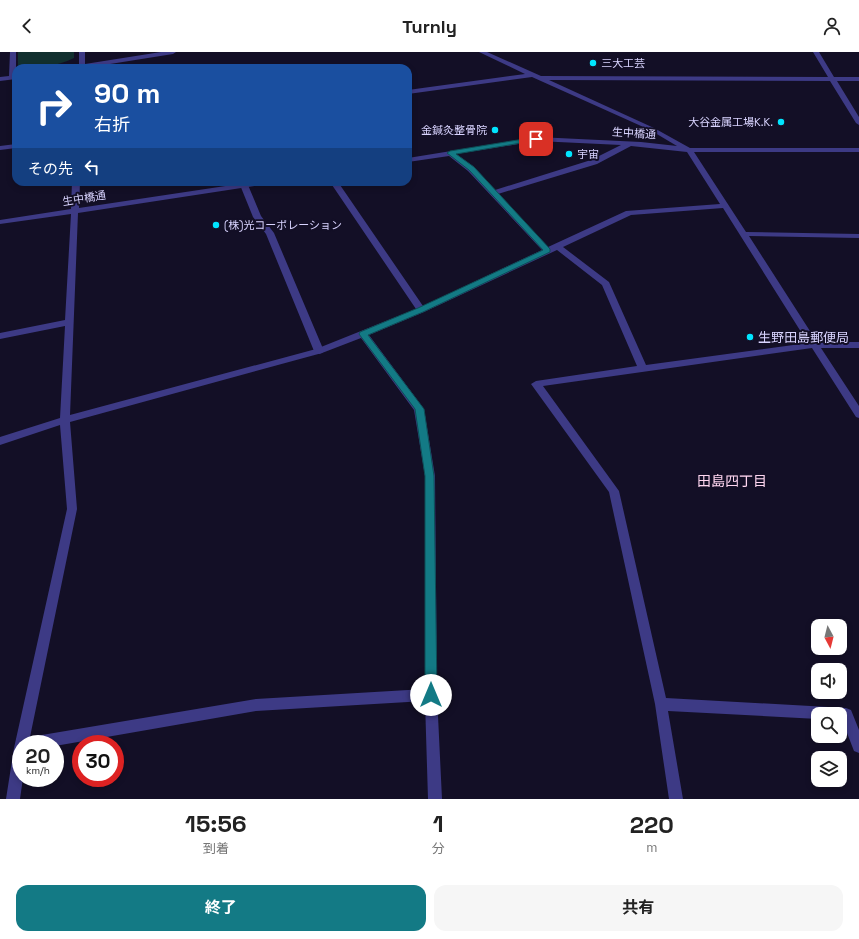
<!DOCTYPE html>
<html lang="ja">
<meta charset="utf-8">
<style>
body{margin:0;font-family:"Space Grotesk","Noto Sans JP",sans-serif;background:#f6f6f6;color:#222;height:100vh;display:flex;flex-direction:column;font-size:15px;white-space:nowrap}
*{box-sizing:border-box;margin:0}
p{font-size:13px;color:#767676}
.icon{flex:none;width:22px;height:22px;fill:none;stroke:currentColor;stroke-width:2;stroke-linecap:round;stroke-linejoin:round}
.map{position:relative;height:747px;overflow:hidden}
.drawer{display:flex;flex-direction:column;background:#fff;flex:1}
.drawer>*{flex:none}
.banner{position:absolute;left:12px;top:12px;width:400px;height:122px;border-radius:12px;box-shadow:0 2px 6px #0003;background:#1a4fa0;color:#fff;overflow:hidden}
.needle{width:26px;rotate:173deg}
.fabs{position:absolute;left:811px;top:567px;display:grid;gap:8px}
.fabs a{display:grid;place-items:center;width:36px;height:36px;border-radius:8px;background:#fff;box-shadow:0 2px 6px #0003;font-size:20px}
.speed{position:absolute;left:12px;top:683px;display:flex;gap:8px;font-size:20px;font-weight:700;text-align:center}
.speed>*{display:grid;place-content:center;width:52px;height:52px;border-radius:50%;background:#fff;box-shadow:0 2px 6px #0003;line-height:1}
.speed small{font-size:10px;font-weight:400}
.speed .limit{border:6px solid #d22;background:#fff;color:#111}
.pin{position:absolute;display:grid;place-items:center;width:34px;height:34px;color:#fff;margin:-17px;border-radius:8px;box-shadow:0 2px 6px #0006}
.me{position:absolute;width:44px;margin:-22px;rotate:0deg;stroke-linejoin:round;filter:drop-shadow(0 0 3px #0008)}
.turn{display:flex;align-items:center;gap:14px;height:84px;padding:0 16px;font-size:18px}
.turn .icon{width:52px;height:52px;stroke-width:2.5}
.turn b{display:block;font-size:28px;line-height:34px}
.then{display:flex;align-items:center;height:38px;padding:0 16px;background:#0003;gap:8px;font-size:15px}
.eta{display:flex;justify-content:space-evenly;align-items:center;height:68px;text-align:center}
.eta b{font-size:24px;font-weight:700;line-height:28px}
.cta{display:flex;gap:8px;margin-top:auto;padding:8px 16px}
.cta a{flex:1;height:46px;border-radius:12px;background:#137a85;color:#fff;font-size:16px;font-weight:700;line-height:46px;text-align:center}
.cta a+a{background:#f6f6f6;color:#222}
header{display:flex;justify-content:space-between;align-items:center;height:52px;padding:0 16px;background:#fff;font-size:18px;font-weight:700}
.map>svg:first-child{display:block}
.green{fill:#12302f}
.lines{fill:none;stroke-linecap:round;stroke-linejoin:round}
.service{fill:#3d3a85;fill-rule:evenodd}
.minor{fill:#3d3a85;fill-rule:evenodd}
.route{fill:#137a85;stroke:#0c4f56}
.poi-dot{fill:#00e5ff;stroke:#130f26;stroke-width:1.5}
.labels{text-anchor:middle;stroke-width:4;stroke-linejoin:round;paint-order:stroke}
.far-poi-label{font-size:11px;fill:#d9d4ff;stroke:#130f26;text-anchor:start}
.far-street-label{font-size:11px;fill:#d9d4ff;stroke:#130f26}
.poi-label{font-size:13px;fill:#d9d4ff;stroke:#130f26;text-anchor:start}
.neighbourhood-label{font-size:14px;fill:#ffd6f0;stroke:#130f26}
</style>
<header><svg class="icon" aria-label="back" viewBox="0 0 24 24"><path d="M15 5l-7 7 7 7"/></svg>Turnly<svg class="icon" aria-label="person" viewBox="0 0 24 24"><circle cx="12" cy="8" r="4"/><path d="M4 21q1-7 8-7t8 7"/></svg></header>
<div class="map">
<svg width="859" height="747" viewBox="0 0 859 747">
<rect width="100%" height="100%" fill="#130f26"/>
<path class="green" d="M18,0h56v6c-18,9 -36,10 -56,10z"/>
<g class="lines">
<polygon class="service" points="241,131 247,131 248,133 261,164 274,181 324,299 322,301 319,302 314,299 266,182 253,165 240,133"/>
<g class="minor">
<polygon points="10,0 16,0 16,27 0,29 0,25 9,24"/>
<polygon points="79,0 85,0 85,12 161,0 176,0 173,2 85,16 70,16 79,13"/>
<path d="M479,0h8l54,24 287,1 -15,-25h6l15,25h25v4h-22l22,36v8l-3,-2 -26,-42 -281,-1 105,48 36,20h169v4h-165l52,80 113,2v4l-110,-2 68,106h42v6h-38l38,58v12l-3,-1 -44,-69 -269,38 76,105 47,207 180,10 5,2 8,20v23l-5,-2 -12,-31h-2v-6h-22v5l-150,-8 15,88h-14l-14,-95 -46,-212 -78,-108 5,-3 101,-15 -35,-81 -45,-35 -133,62 -55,23 55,74 11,67 2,219 5,104h-14l-3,-98 -169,10 -201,35v-2h-34v34h2l-3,21h-14l8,-51 53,-239 -7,-84 -60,20v-8l60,-19 5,-92 -65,13v-6l65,-13 6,-106 -71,10v-4l71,-11 1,-27h8l-1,26 173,-26h19l-4,2 -189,29 -8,202 246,-66 100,-40 -86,-127h8l85,124 119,-56 -74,-79 -19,-15 -41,6v-4l129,-21 104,5 36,4 -27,-16 -118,-53 -124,17v-4l117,-16zM537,89l84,4 -30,15 -96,30 -21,-23 -18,-13zM631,94l56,6 33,52 -94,7 -78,36 -50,-53 99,-30zM723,156l85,135 -162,22 -37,-83 -46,-35 68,-32zM361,286l53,72 11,66v213l-169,10 -226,38 47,-228 -7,-87 252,-69z"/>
<polygon points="16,92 16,96 0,98 0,94"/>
</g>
</g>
<polygon class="route" points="536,85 539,85 539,88 456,102 474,115 550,197 550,200 423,260 368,283 424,357 434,424 437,643 435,647 431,649 427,647 425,643 425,424 415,357 359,282 360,280 418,256 543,198 469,118 447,101 450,99"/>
<g class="poi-dot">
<circle cx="593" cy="11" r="4"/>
<circle cx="781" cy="70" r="4"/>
<circle cx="495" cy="78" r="4"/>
<circle cx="569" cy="102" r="4"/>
<circle cx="216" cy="173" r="4"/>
<circle cx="750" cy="285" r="4"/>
</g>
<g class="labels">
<g class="far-poi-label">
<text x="601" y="15">三大工芸</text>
<text x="773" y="74" text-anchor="end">大谷金属工場K.K.</text>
<text x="487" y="82" text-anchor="end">金鍼灸整骨院</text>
<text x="577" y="106">宇宙</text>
<text x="224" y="177">(株)光コーポレーション</text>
</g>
<g class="far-street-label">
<text transform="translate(634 81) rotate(4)" y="4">生中橋通</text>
<text transform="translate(84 146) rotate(-9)" y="4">生中橋通</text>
</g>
<g class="poi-label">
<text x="758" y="290">生野田島郵便局</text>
</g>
<g class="neighbourhood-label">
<text x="732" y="434">田島四丁目</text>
</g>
</g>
</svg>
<div class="fabs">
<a><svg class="needle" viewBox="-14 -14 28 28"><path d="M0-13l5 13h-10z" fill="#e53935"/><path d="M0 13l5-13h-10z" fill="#767676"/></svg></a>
<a><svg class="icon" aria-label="sound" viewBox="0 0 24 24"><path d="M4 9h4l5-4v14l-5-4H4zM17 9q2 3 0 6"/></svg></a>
<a><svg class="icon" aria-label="search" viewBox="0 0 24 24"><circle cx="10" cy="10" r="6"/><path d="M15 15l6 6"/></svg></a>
<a><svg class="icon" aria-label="layers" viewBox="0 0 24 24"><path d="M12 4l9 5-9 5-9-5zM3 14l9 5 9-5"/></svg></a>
</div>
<div class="speed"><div>20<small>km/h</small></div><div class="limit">30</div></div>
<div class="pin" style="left:536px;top:87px;background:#d93025"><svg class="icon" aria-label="arrive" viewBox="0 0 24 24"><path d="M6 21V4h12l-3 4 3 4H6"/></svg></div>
<svg class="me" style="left:431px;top:643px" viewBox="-20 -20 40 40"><circle r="19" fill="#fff"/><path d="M0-13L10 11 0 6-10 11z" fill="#137a85"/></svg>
<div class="banner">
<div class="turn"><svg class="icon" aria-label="right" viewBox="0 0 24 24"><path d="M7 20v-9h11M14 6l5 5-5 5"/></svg><div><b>90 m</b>右折</div></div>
<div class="then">その先<svg class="icon" aria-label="left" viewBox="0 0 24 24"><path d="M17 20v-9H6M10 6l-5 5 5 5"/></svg></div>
</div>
</div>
<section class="drawer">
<div class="eta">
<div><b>15:56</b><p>到着</p></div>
<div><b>1</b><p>分</p></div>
<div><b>220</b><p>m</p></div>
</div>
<div class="cta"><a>終了</a><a>共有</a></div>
</section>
